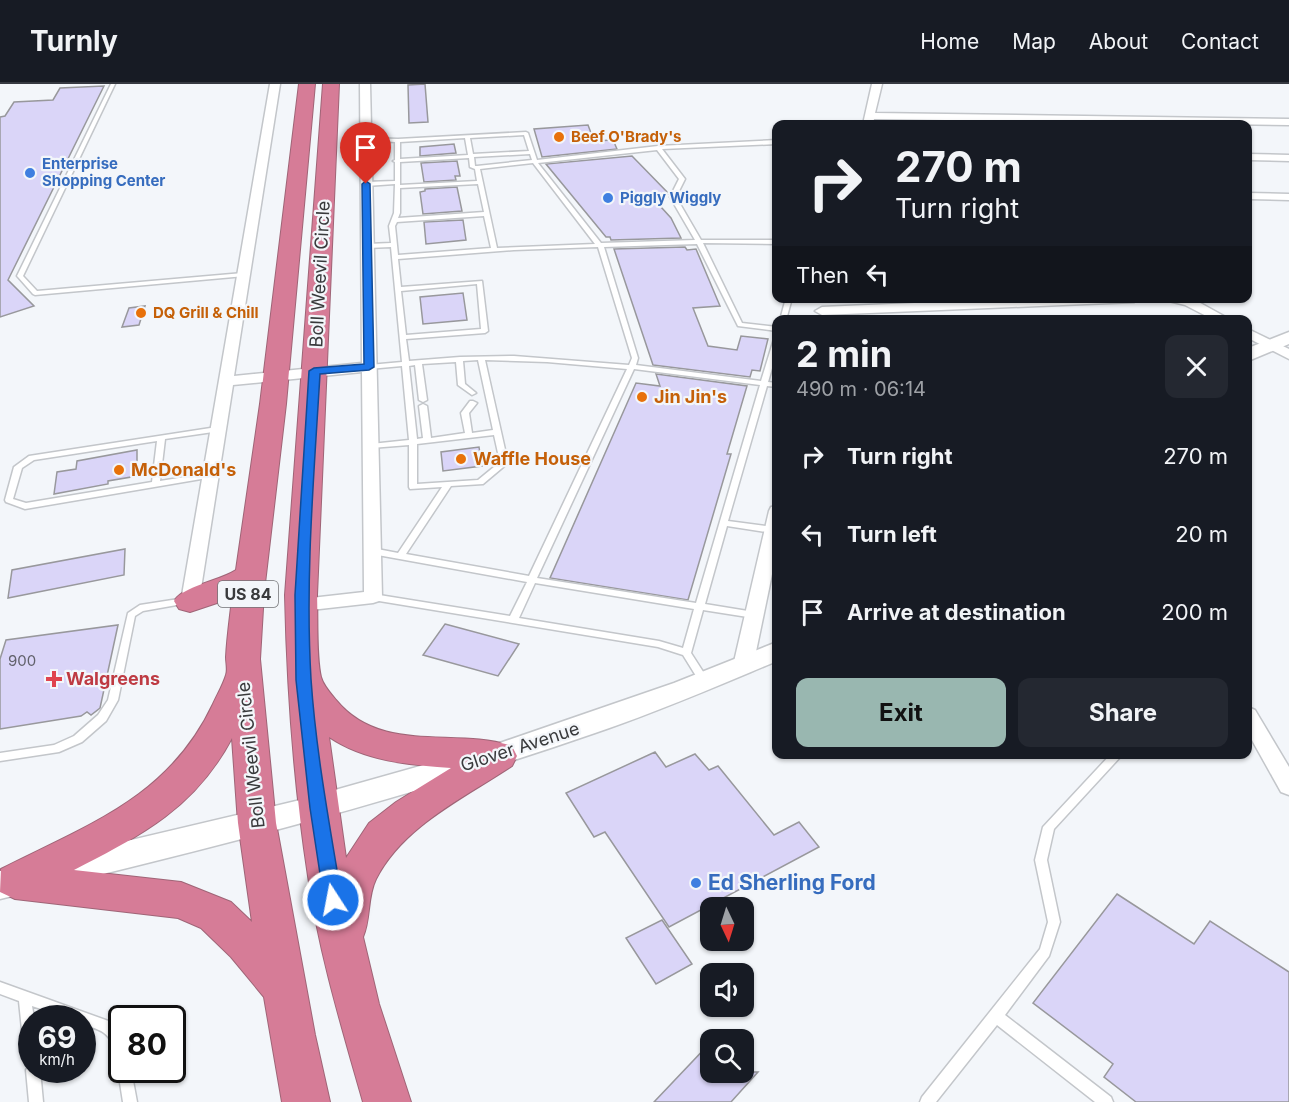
<!DOCTYPE html>
<meta charset="utf-8">
<style>
body{margin:0;font-family:Inter,sans-serif;background:#242831;color:#f1f3f6;height:100vh;display:flex;flex-direction:column;font-size:22px;white-space:nowrap}
*{box-sizing:border-box;margin:0}
p{font-size:20px;color:#9ea1a6}
.icon{flex:none;width:33px;height:33px;fill:none;stroke:currentColor;stroke-width:2;stroke-linecap:round;stroke-linejoin:round}
.map{position:relative;flex:1;overflow:hidden}
.side{position:absolute;left:772px;top:231px;width:480px;height:444px;display:flex;flex-direction:column;background:#171b24;border-radius:12px;box-shadow:0 2px 4px #0004}
.side>*{flex:none}
.hud{position:absolute;left:772px;top:36px;width:480px;height:183px;border-radius:12px;box-shadow:0 2px 4px #0004;background:#171b24;color:#f1f3f6;overflow:hidden}
.needle{width:39px;rotate:176deg}
.fabs{position:absolute;left:700px;top:813px;display:grid;gap:12px}
.fabs a{display:grid;place-items:center;width:54px;height:54px;border-radius:12px;background:#171b24;box-shadow:0 2px 4px #0004;font-size:30px}
.speed{position:absolute;left:18px;top:921px;display:flex;gap:12px;font-size:30px;font-weight:700;text-align:center}
.speed>*{display:grid;place-content:center;width:78px;height:78px;border-radius:50%;background:#171b24;box-shadow:0 2px 4px #0004;line-height:1}
.speed small{font-size:15px;font-weight:400}
.speed .limit{border:3px solid #111;border-radius:9px;background:#fff;color:#111}
.pin{position:absolute;display:grid;place-items:center;width:51px;height:51px;color:#fff;margin:-62px -26px;border-radius:50% 50% 50% 0;rotate:-45deg;box-shadow:0 0 6px #0007}
.pin .icon{rotate:45deg}
.me{position:absolute;width:66px;margin:-33px;rotate:349deg;stroke-linejoin:round;filter:drop-shadow(0 0 4px #0008)}
.turn{display:flex;align-items:center;gap:21px;height:126px;padding:0 24px;font-size:27px}
.turn .icon{width:78px;height:78px;stroke-width:2.5}
.turn b{display:block;font-size:42px;line-height:51px}
.then{display:flex;align-items:center;height:57px;padding:0 24px;background:#0003;gap:12px;font-size:22px}
.round{display:grid;place-items:center;flex:none;width:63px;height:63px;border-radius:12px;background:#242831}
.headline{display:flex;align-items:center;justify-content:space-between;height:102px;padding:0 24px}
h1{font-size:36px;font-weight:700;line-height:45px}
.action{display:flex;gap:12px;margin-top:auto;padding:12px 24px}
.action a{flex:1;height:69px;border-radius:12px;background:#99b7b0;color:#111;font-size:24px;font-weight:700;line-height:69px;text-align:center}
.action a+a{background:#242831;color:#f1f3f6}
ul{padding:0;list-style:none}
li{display:flex;align-items:center;gap:18px;height:78px;padding:0 24px}
li div{flex:1}
li b{display:block;font-size:22px}
li em{font-style:normal}
header{display:flex;align-items:center;gap:36px;box-sizing:border-box;height:84px;padding:0 30px;background:#171b24;border-bottom:2px solid #363941}
header strong{font-size:28px}
nav{display:flex;gap:33px;margin-inline-start:auto;font-size:21px}
.map>svg:first-child{display:block}
.building{fill:#dad5f8;stroke:#98989c;stroke-width:1.5}
.lines{fill:none;stroke-linecap:round;stroke-linejoin:round}
.lane-casing{stroke:#c3c6ca;stroke-width:3}
.street-casing{stroke:#c3c6ca;stroke-width:3}
.secondary-casing{stroke:#c3c6ca;stroke-width:3}
.highway-casing{stroke:#9f6577;stroke-width:2}
.lane{fill:#fff;fill-rule:evenodd}
.street{fill:#fff;fill-rule:evenodd}
.secondary{fill:#fff;fill-rule:evenodd}
.highway{fill:#d67c97;fill-rule:evenodd}
.route{fill:#1a73e8;stroke:#114b97;stroke-width:1.5}
.food-dot{fill:#e8710a;stroke:#f3f6fa;stroke-width:2}
.shop-dot{fill:#3f7fe0;stroke:#f3f6fa;stroke-width:2}
.health-dot{fill:#e0444e;stroke:#f3f6fa;stroke-width:2}
.labels{text-anchor:middle;stroke-width:4.5;stroke-linejoin:round;paint-order:stroke}
.far-food-label{font-size:15px;font-weight:bold;fill:#c56008;stroke:#f3f6fa;text-anchor:start}
.far-shop-label{font-size:15px;font-weight:bold;fill:#366cbe;stroke:#f3f6fa;text-anchor:start}
.number-label{font-size:15px;fill:#61616b}
.shield{fill:#f3f6fa;stroke:#717275;stroke-width:1.5}
.shield-label{font-size:16px;font-weight:bold;fill:#393a3c}
.street-label{font-size:18px;fill:#393a3c;stroke:#f3f6fa}
.food-label{font-size:18px;font-weight:bold;fill:#c56008;stroke:#f3f6fa;text-anchor:start}
.health-label{font-size:18px;font-weight:bold;fill:#be3a42;stroke:#f3f6fa;text-anchor:start}
.near-shop-label{font-size:21px;font-weight:bold;fill:#366cbe;stroke:#f3f6fa;text-anchor:start}
</style>
<header>
<strong>Turnly</strong>
<nav><a>Home</a><a>Map</a><a>About</a><a>Contact</a></nav>
</header>
<div class="map">
<svg width="1289" height="1018" viewBox="0 0 1289 1018">
<rect width="100%" height="100%" fill="#f3f6fa"/>
<g class="building">
<polygon points="425,0 428,38 409,39 408,1"/>
<polygon points="104,2 8,196 34,222 0,233 0,33 5,32 14,18 53,16 60,4"/>
<polygon points="588,41 594,57 613,56 617,65 542,73 534,45"/>
<polygon points="454,60 456,69 420,72 420,63"/>
<polygon points="632,72 669,110 651,112 671,134 681,154 611,156 610,153 606,153 546,80"/>
<polygon points="457,77 460,92 455,92 456,96 424,98 421,79"/>
<polygon points="457,103 462,127 423,130 420,108 425,107 425,105"/>
<polygon points="463,136 466,156 426,160 424,138"/>
<polygon points="685,163 687,166 696,165 720,222 693,224 708,262 737,266 741,252 768,255 760,287 752,286 750,293 653,281 614,165"/>
<polygon points="463,209 467,236 423,240 420,213"/>
<polygon points="145,222 139,241 122,243 129,224"/>
<polygon points="656,290 747,302 727,370 731,370 688,516 550,494 636,299 660,302"/>
<polygon points="479,363 482,382 443,387 441,368"/>
<polygon points="137,366 137,392 108,397 108,400 54,410 57,388 76,385 77,377"/>
<polygon points="125,465 124,491 8,514 12,486"/>
<polygon points="445,540 519,560 498,592 423,571"/>
<polygon points="118,541 100,624 91,631 87,628 81,632 0,645 0,575 6,556"/>
<polygon points="655,668 666,683 695,670 709,686 718,682 774,751 799,738 819,763 669,843 605,748 594,753 566,709"/>
<polygon points="1117,810 1194,860 1210,837 1289,888 1289,1018 1136,1018 1104,993 1113,980 1033,919"/>
<polygon points="662,836 692,880 656,900 626,854"/>
<polygon points="711,958 711,988 758,988 731,1018 654,1018"/>
</g>
<g class="lines">
<defs>
<g id="lane">
<polygon points="111,0 115,0 23,192 37,207 243,189 246,191 245,192 35,211 33,210 18,193 17,192"/>
<path d="M526,48l2,1 9,27 121,-14 119,-6v4l-115,5 23,30 -9,18 25,43h76v4l-74,-1 39,80 35,4v4l-39,-5 -41,-82 -93,3 34,111 -2,7 125,16 13,-42 3,-2v14l-9,31 9,1v4l-10,-1 -39,135 45,6 3,1 1,2 -4,3 -46,-7 -22,78 49,8 5,3 -5,3 -51,-8 -12,43 18,28 -2,3h-6l-18,-29 -25,-8 -285,-47 -5,-3 5,-3 137,22 17,-34 -155,-28 -4,-3 4,-3 26,5 44,-66 -32,2 -1,-2v-42l-38,3 -4,-2 4,-2 38,-4 -7,-74 -33,3 -4,-2 4,-2 33,-3 -11,-115 -24,1 -3,-2 3,-2 24,-1 -2,-17 5,-13 1,-29 -29,2 -3,-2 3,-2 29,-1v-19l-2,-1 2,-1v-18l-29,-2 -2,-1 2,-1 32,1zM524,51l5,16 -56,3 -3,-16zM465,54l3,17 -68,4v-17zM657,66l22,29 -9,18 25,43 -94,3 -63,-80zM530,70l2,6 -55,6h-2l-1,-9zM469,74l1,9 5,2 2,12 -77,4v-23zM533,79l62,81 -98,4 -17,-79zM478,100l6,28 -86,6 2,-5v-25zM484,132l7,32 -93,7 -3,-29 2,-4zM598,163l34,111 -3,7 -115,-9 -54,1 -51,4 -3,-22 79,-6 3,-2 -6,-50 -81,6 -3,-28 116,-9zM477,200l4,45 -75,6 -5,-44zM478,276l15,70 -21,3 -3,-20 8,-10 -4,-2h-3l-9,12 4,20 -34,5 -4,-32 -4,-2 -4,2 4,32 -6,1 -8,-73 6,-1 4,35 4,2 4,-2 -5,-36 34,-2 2,23 14,10 4,-2 -11,-9 -2,-23zM485,276l62,2 80,7 -98,207 -123,-22 45,-68 32,-2 25,-21zM634,285l126,16 -64,218 -159,-25zM494,351l6,27 -22,18 -61,4v-40zM535,499l159,26 -11,39 -24,-7 -140,-23z"/>
<polygon points="786,214 792,214 786,236 780,236"/>
<path d="M217,343h3v4l-55,8 -5,42 50,-8 4,2 -1,2 -188,32 -19,-7 -1,-2 9,-33 15,-11zM157,357l-5,41 -126,21 -13,-4 9,-31 12,-8z"/>
<polygon points="185,514 190,517 188,519 143,527 135,532 118,616 106,637 82,658 59,668 0,677 0,669 54,661 74,652 98,631 108,616 128,529 140,521"/>
<polygon points="1111,670 1123,670 1054,745 1047,776 1060,838 1049,872 1005,931 1111,1013 1113,1018 1095,1018 997,941 936,1018 920,1018 922,1013 1040,865 1048,838 1035,776 1043,743"/>
<path d="M0,898l114,41 8,10v22l-5,-1c-8,-22 -13,-23 -35,-30v-6h-14l-36,-12 2,12h-2v52h8l3,32h-14l-3,-32 4,-5 -3,-1 -2,-5 -6,-58 -19,-7z"/>
<polygon points="120,981 122,981 122,986 131,986 137,1018 123,1018 118,986"/>
</g>
<g id="street">
<polygon points="270,0 280,0 234,292 362,279 360,0 370,0 382,513 379,517 373,519 302,527 296,525 293,521 296,517 302,515 364,508 362,288 233,301 199,517 196,521 190,523 184,521 181,517"/>
<polygon points="872,0 882,0 875,29 1289,35 1289,41 874,35 873,40 863,40"/>
<polygon points="1248,70 1289,71 1289,77 1248,76"/>
<polygon points="1248,109 1289,110 1289,116 1248,115"/>
<polygon points="1029,214 1140,214 1134,218 822,231 815,227 822,223"/>
<polygon points="1157,214 1193,215 1231,236 1214,236 1185,221"/>
<polygon points="1248,245 1289,265 1289,275 1248,254"/>
<polygon points="777,422 777,466 753,582 750,587 743,589 736,587 733,582 769,427 771,423"/>
<polygon points="1248,623 1255,626 1289,683 1289,711 1281,708 1248,649"/>
</g>
<g id="secondary">
<polygon points="1289,248 1289,260 1248,277 1248,264"/>
<path d="M777,558v19c-60,25 -120,51 -182,72 -195,68 -394,118 -595,166v-28l296,-70 195,-55 183,-63z"/>
</g>
<g id="highway">
<path d="M299,0h16l-29,320 -22,188 -4,67 16,164 39,212 15,67h-48l-18,-105 -33,-40 -30,-29 -23,-10 -163,-19 -15,-7 1,-23c86,-44 168,-71 212,-165 4,-9 10,-19 13,-29 2,-5 0,-12 0,-18 1,-20 4,-40 6,-59l-42,14 -11,-3 -5,-8c9,-15 45,-20 62,-31l24,-166zM232,654l6,85 14,99 -21,-20 -50,-20 -107,-12c68,-35 121,-62 158,-132z"/>
<path d="M323,0h16l-22,511c1,22 -1,62 4,82 2,8 10,17 15,23 45,55 118,27 176,46l5,10 -5,10c-48,32 -109,60 -136,113 -9,18 -5,40 -13,58l16,67 32,98h-48c-21,-74 -44,-149 -55,-226 -14,-91 -21,-189 -23,-281zM329,653c35,24 80,28 122,31l-55,34 -27,21 -23,35z"/>
</g>
</defs>
<use href="#lane" class="lane-casing"/>
<use href="#street" class="street-casing"/>
<use href="#secondary" class="secondary-casing"/>
<use href="#highway" class="highway-casing"/>
<use href="#lane" class="lane"/>
<use href="#street" class="street"/>
<use href="#secondary" class="secondary"/>
<use href="#highway" class="highway"/>
</g>
<path class="route" d="M366,97l4,3 4,183 -5,3 -49,4c-6,101 -15,204 -9,305 5,74 19,148 31,221l-3,6 -6,2 -7,-2 -2,-6 -14,-92 -14,-128 -1,-85 14,-224 5,-3 50,-4 -2,-180z"/>
<g class="food-dot">
<circle cx="559" cy="53" r="6"/>
<circle cx="141" cy="229" r="6"/>
<circle cx="642" cy="313" r="6"/>
<circle cx="461" cy="375" r="6"/>
<circle cx="119" cy="386" r="6"/>
</g>
<g class="shop-dot">
<circle cx="30" cy="89" r="6"/>
<circle cx="608" cy="114" r="6"/>
<circle cx="696" cy="799" r="6"/>
</g>
<path class="health-dot" d="M51 586h6v6h6v6h-6v6h-6v-6h-6v-6h6z"/>
<g class="labels">
<g class="far-food-label">
<text x="571" y="58">Beef O'Brady's</text>
<text x="153" y="234">DQ Grill &amp; Chill</text>
</g>
<g class="far-shop-label">
<text x="42" y="85">Enterprise<tspan x="42" dy="17">Shopping Center</tspan></text>
<text x="620" y="119">Piggly Wiggly</text>
</g>
<g class="number-label">
<text x="22" y="582">900</text>
</g>
<rect class="shield" x="218" y="497" width="60" height="26" rx="4.5"/>
<g class="shield-label">
<text x="248" y="516">US 84</text>
</g>
<g class="street-label">
<text transform="translate(320 190) rotate(-87)" y="6">Boll Weevil Circle</text>
<text transform="translate(520 663) rotate(-18)" y="6">Glover Avenue</text>
<text transform="translate(251 671) rotate(-96)" y="6">Boll Weevil Circle</text>
</g>
<g class="food-label">
<text x="654" y="319">Jin Jin's</text>
<text x="473" y="381">Waffle House</text>
<text x="131" y="392">McDonald's</text>
</g>
<g class="health-label">
<text x="66" y="601">Walgreens</text>
</g>
<g class="near-shop-label">
<text x="708" y="806">Ed Sherling Ford</text>
</g>
</g>
</svg>
<div class="fabs">
<a><svg class="needle" viewBox="-14 -14 28 28"><path d="M0-13l5 13h-10z" fill="#e53935"/><path d="M0 13l5-13h-10z" fill="#9ea1a6"/></svg></a>
<a><svg class="icon" aria-label="sound" viewBox="0 0 24 24"><path d="M4 9h4l5-4v14l-5-4H4zM17 9q2 3 0 6"/></svg></a>
<a><svg class="icon" aria-label="search" viewBox="0 0 24 24"><circle cx="10" cy="10" r="6"/><path d="M15 15l6 6"/></svg></a>
</div>
<div class="speed"><div>69<small>km/h</small></div><div class="limit">80</div></div>
<div class="pin" style="left:366px;top:100px;background:#d93025"><svg class="icon" aria-label="arrive" viewBox="0 0 24 24"><path d="M6 21V4h12l-3 4 3 4H6"/></svg></div>
<svg class="me" style="left:333px;top:816px" viewBox="-20 -20 40 40"><circle r="17" fill="#1a73e8" stroke="#fff" stroke-width="3"/><path d="M0-11L8 9 0 5-8 9z" fill="#fff"/></svg>
<div class="hud">
<div class="turn"><svg class="icon" aria-label="right" viewBox="0 0 24 24"><path d="M7 20v-9h11M14 6l5 5-5 5"/></svg><div><b>270 m</b>Turn right</div></div>
<div class="then">Then<svg class="icon" aria-label="left" viewBox="0 0 24 24"><path d="M17 20v-9H6M10 6l-5 5 5 5"/></svg></div>
</div>
<section class="side">
<div class="headline"><div><h1>2 min</h1><p>490 m · 06:14</p></div><a class="round"><svg class="icon" aria-label="close" viewBox="0 0 24 24"><path d="M6 6l12 12M18 6L6 18"/></svg></a></div>
<ul>
<li><svg class="icon" aria-label="right" viewBox="0 0 24 24"><path d="M7 20v-9h11M14 6l5 5-5 5"/></svg><div><b>Turn right</b></div><em>270 m</em></li>
<li><svg class="icon" aria-label="left" viewBox="0 0 24 24"><path d="M17 20v-9H6M10 6l-5 5 5 5"/></svg><div><b>Turn left</b></div><em>20 m</em></li>
<li><svg class="icon" aria-label="arrive" viewBox="0 0 24 24"><path d="M6 21V4h12l-3 4 3 4H6"/></svg><div><b>Arrive at destination</b></div><em>200 m</em></li>
</ul>
<div class="action"><a>Exit</a><a>Share</a></div>
</section>
</div>
